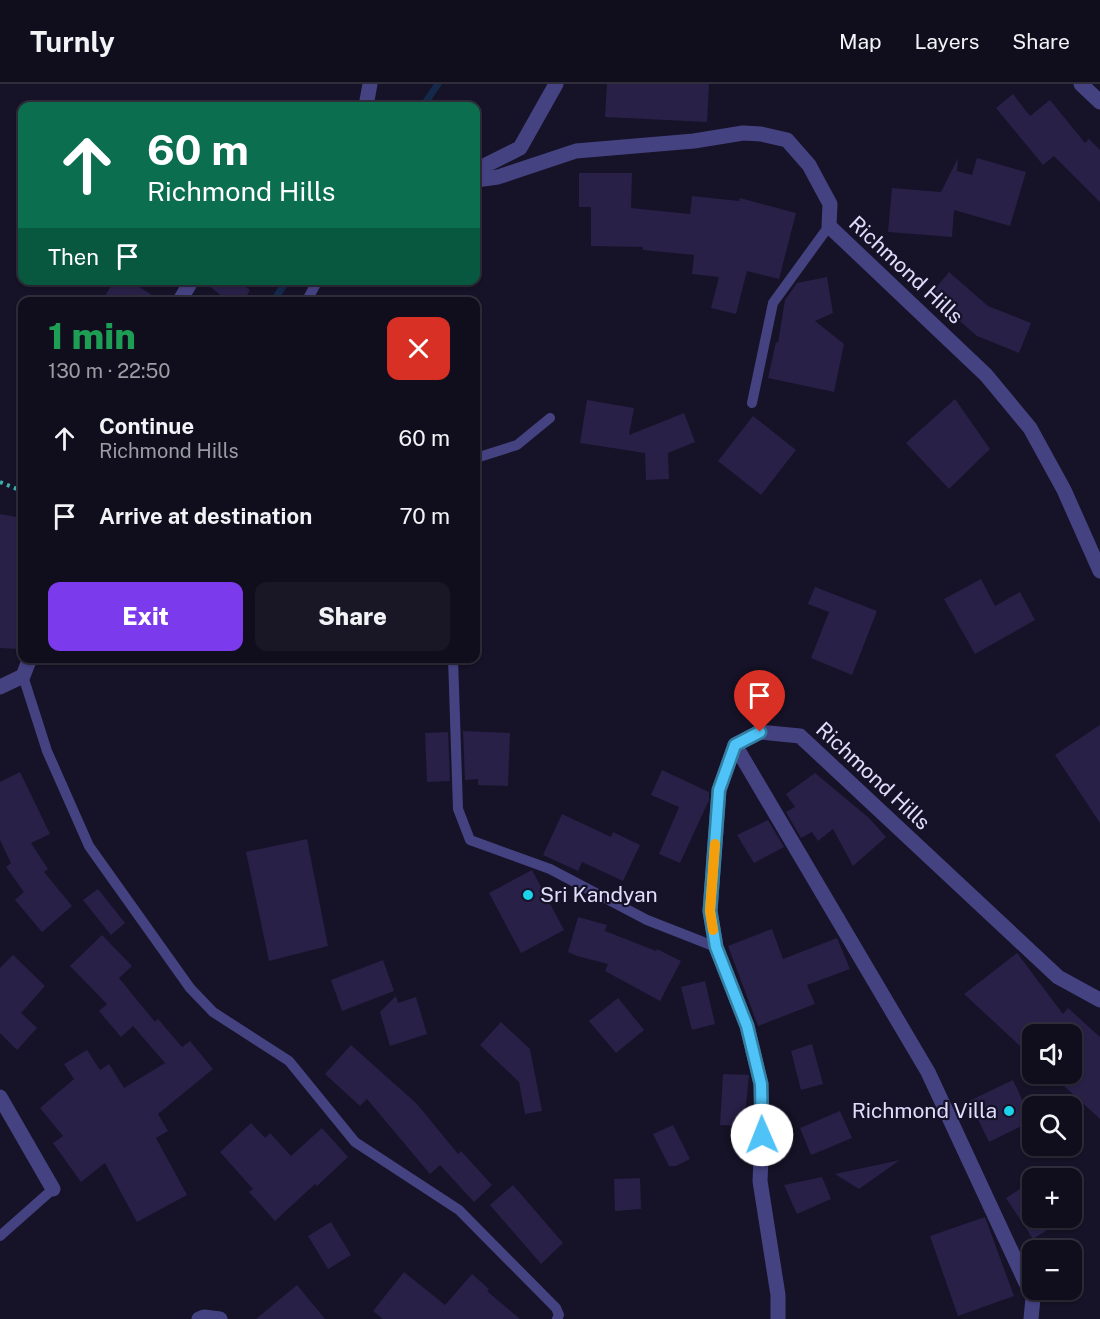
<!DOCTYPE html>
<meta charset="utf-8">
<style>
body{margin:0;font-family:"Public Sans",sans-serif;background:#191726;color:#f1f3f6;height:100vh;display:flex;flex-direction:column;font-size:22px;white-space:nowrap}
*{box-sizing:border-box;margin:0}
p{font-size:20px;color:#9c9ca4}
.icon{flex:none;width:33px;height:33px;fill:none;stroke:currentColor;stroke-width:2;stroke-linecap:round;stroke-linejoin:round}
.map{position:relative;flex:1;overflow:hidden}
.sheet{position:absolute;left:18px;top:213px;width:462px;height:366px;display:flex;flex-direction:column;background:#100e1d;border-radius:12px;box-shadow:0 2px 4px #0004,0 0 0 2px #302e3b}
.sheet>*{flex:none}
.banner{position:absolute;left:18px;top:18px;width:462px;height:183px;border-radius:12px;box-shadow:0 2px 4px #0004,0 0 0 2px #302e3b;background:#0b6e4f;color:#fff;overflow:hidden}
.tools{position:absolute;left:1022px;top:940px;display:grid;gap:12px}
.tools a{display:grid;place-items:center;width:60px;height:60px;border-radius:12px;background:#100e1d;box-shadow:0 2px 4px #0004,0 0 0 2px #302e3b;font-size:30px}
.pin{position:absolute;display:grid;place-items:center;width:51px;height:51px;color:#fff;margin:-62px -26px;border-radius:50% 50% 50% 0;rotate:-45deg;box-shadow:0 0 6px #0007}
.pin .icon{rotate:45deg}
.me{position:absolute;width:66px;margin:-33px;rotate:359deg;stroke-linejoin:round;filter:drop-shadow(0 0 4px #0008)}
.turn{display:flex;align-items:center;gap:21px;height:126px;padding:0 30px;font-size:27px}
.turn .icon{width:78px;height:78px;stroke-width:2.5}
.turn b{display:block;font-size:42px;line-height:51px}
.then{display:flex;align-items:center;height:57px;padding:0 30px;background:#0003;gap:12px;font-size:22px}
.round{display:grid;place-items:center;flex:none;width:63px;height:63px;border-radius:12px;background:#191726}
.overview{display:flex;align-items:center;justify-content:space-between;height:102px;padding:0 30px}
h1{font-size:36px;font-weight:800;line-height:45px;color:#1e9e55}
.cta{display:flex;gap:12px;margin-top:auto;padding:12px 30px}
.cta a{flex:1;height:69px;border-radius:12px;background:#7c3aed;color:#fff;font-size:24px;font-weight:800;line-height:69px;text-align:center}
.cta a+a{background:#191726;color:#f1f3f6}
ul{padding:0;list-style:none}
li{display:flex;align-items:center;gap:18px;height:78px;padding:0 30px}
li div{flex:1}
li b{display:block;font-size:22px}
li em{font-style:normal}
header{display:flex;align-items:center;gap:36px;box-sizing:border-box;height:84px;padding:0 30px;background:#100e1d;border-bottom:2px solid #302e3b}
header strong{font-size:28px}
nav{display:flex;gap:33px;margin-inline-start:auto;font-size:21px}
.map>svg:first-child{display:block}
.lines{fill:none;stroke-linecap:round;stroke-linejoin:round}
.stream{stroke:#14284a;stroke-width:7}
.building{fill:#282047}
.path{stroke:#3cb0aa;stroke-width:4;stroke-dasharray:3 4.5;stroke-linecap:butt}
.service{stroke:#454282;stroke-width:10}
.minor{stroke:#454282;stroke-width:15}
.tertiary{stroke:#454282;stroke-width:15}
.route-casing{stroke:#337fa1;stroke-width:15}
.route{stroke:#4fc3f7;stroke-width:10}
.slow{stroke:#f59e0b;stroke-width:10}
.poi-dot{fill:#1ad3ea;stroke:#161227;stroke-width:2}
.labels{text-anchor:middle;stroke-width:4.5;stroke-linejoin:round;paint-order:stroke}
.street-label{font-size:21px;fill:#e0dcfc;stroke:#161227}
.poi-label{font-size:21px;fill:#e0dcfc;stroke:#161227;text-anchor:start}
</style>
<header>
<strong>Turnly</strong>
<nav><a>Map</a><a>Layers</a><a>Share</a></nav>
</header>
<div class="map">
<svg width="1100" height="1235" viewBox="0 0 1100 1235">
<rect width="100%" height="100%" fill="#161227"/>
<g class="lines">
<g class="stream">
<polyline points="423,22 438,0"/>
<polyline points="273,218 287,196"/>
</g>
</g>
<g class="building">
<polygon points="607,0 709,0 707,38 605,33"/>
<polygon points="1013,10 1030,32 1050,16 1085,59 1089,55 1100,66 1100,118 1054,72 1043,81 996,24"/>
<polygon points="958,74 957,87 972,91 977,74 1026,88 1010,142 954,126 952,153 888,148 892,104 941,108"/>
<polygon points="579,89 632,89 631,124 690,130 692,112 739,117 740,114 796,129 779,195 747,187 736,230 711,224 719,193 692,190 694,171 643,166 643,163 591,162 591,123 579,123"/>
<polygon points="949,188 988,222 1031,239 1019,269 977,252 930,211"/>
<polygon points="827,193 833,229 815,237 844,260 834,308 768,294 776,258 778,259 785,216 797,199"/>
<polygon points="115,196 129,196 162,218 101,218"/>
<polygon points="202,196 237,196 250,206 243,218 229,218"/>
<polygon points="955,315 990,365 949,405 906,359"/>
<polygon points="587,316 634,324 629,351 684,329 695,358 668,369 669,395 646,396 645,369 580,359"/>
<polygon points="753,332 796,366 761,411 718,377"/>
<polygon points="0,430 22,434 22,519 19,565 0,564"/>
<polygon points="981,495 995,522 1020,508 1035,536 975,570 944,515"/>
<polygon points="815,503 877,527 852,591 811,574 829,528 808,520"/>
<polygon points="1100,641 1100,739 1055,671"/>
<polygon points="463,647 510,649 508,702 478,701 478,695 465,696"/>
<polygon points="448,648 450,697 427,698 425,649"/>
<polygon points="662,686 709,708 709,716 680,779 659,770 679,723 651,711"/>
<polygon points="20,688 50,750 31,759 48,785 44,788 72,822 42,848 15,816 24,808 6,783 11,779 0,756 0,698"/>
<polygon points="815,689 869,734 886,753 853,782 833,745 818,757 812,748 801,754 786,728 795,723 786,710"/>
<polygon points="562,730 611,753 613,748 640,761 623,797 582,778 578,787 543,771"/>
<polygon points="768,736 784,763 754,779 737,751"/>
<polygon points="307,755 328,862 269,877 246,768"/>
<polygon points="532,786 564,846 521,869 489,809"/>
<polygon points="98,805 125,839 111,851 83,816"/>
<polygon points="578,833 607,841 605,847 656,867 657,865 681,877 660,917 605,887 608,880 577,872 568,868"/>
<polygon points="772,845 783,875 837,854 850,885 807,901 815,920 758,942 728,862"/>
<polygon points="102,851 132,882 119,894 155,938 158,935 182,963 190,957 213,985 158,1030 168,1047 156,1054 187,1111 137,1138 105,1079 81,1098 53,1059 63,1052 40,1024 74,995 64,980 87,966 100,986 109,980 124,1004 165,979 133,942 121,953 99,927 107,920 70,882"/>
<polygon points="1017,869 1063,930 1068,924 1100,953 1100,1035 1051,990 1071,990 1071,951 1032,951 1032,973 964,910"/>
<polygon points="13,871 45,902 21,929 37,944 17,966 0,949 0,884"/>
<polygon points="383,876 394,907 342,927 331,896"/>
<polygon points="705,897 715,940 692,946 681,903"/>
<polygon points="396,912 398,919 416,913 427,950 390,962 380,928"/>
<polygon points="618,914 644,946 616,969 589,937"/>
<polygon points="501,938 530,965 542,1027 525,1030 519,998 480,961"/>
<polygon points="812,960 823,1000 801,1006 791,967"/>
<polygon points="351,961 417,1020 458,1070 461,1067 492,1101 474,1118 440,1081 430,1090 367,1015 360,1022 325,990"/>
<polygon points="723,990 749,991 744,1042 720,1041"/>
<polygon points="1013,996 1032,1037 989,1058 969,1017"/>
<polygon points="840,1027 852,1054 811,1071 800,1044"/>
<polygon points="251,1039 265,1054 270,1049 291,1072 322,1044 348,1073 317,1102 315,1100 275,1137 249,1108 253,1105 220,1068"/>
<polygon points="673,1041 690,1075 676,1082 669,1082 653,1050"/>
<polygon points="900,1076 859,1105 835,1090"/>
<polygon points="822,1093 831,1115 797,1130 784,1101"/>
<polygon points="640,1094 641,1125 615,1127 614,1095"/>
<polygon points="1032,1097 1032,1134 1066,1134 1033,1155 1006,1114"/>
<polygon points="513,1101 563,1159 541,1180 490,1121"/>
<polygon points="985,1133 1014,1212 958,1232 930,1152"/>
<polygon points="331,1138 351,1171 328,1185 308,1152"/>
<polygon points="404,1188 445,1221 472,1190 489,1205 487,1207 520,1235 383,1235 373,1227"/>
<polygon points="297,1201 325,1235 256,1235"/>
</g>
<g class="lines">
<polyline class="path" points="0,398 22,407"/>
<g class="service">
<polyline points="306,218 318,196"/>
<polyline points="752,319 773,219 829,142"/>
<polyline points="476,374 517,361 550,334"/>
<polyline points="453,574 458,725 470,756 550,785 647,836 716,863"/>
<polyline points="23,592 47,667 89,762 190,904 213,928 289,977 355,1058 459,1126 556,1224 559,1231 557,1235"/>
<polyline points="0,1152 53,1105"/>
</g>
<g class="minor">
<polyline points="1081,0 1100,18"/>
<polyline points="476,96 498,93 576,67 694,57 743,49 761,50 787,56 809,81 830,120 829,142 986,291 1030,344 1064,406 1100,487"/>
<polyline points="179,218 192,196"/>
<polyline points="0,603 23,592 30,574"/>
<polyline points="735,661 928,988 1033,1214 1031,1235"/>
<polyline points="0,1013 53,1105"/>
<polyline points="199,1235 204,1233 220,1235"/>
<polyline points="778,1235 778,1211 760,1097 762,1051 761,1000 747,942 716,863 710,827 719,706 735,661 760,648 800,652 1058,893 1100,916"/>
</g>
<g class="tertiary">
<polyline points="366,22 370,0"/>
<polyline points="476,86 520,64 556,0"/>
</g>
</g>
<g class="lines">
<defs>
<polyline id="route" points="760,648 735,661 719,706 710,827 716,863 747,942 761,1000 762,1051"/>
</defs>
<use href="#route" class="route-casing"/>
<use href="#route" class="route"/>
<polyline class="slow" points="713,846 710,827 715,760"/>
</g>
<g class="poi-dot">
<circle cx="528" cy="811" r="6"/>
<circle cx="1009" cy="1027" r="6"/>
</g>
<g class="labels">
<g class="street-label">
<text transform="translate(906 186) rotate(43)" y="7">Richmond Hills</text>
<text transform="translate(873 692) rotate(43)" y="7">Richmond Hills</text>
</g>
<g class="poi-label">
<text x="540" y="818">Sri Kandyan</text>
<text x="997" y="1034" text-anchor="end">Richmond Villa</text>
</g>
</g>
</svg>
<div class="tools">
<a><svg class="icon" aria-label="sound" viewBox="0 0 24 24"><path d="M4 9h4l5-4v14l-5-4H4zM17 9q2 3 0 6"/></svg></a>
<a><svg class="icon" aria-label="search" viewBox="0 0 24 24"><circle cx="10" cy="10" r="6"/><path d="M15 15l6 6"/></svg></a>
<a>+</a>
<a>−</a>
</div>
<div class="pin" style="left:760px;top:648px;background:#d93025"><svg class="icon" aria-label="arrive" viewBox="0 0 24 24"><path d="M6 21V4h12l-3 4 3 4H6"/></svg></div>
<svg class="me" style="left:762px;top:1051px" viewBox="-20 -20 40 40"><circle r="19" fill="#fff"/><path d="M0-13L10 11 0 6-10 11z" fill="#4fc3f7"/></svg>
<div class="banner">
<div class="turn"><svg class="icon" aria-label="ahead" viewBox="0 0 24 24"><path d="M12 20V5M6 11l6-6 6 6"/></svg><div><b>60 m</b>Richmond Hills</div></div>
<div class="then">Then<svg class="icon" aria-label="arrive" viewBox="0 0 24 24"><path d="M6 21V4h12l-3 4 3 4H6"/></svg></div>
</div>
<section class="sheet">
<div class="overview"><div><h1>1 min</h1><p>130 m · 22:50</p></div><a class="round" style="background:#d93025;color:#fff"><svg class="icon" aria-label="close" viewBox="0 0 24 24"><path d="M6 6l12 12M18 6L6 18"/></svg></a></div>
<ul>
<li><svg class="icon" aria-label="ahead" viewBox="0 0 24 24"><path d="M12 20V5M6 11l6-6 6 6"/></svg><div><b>Continue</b><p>Richmond Hills</p></div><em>60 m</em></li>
<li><svg class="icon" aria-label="arrive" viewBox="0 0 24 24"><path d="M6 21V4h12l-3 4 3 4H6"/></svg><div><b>Arrive at destination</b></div><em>70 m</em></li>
</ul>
<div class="cta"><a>Exit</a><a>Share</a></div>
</section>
</div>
